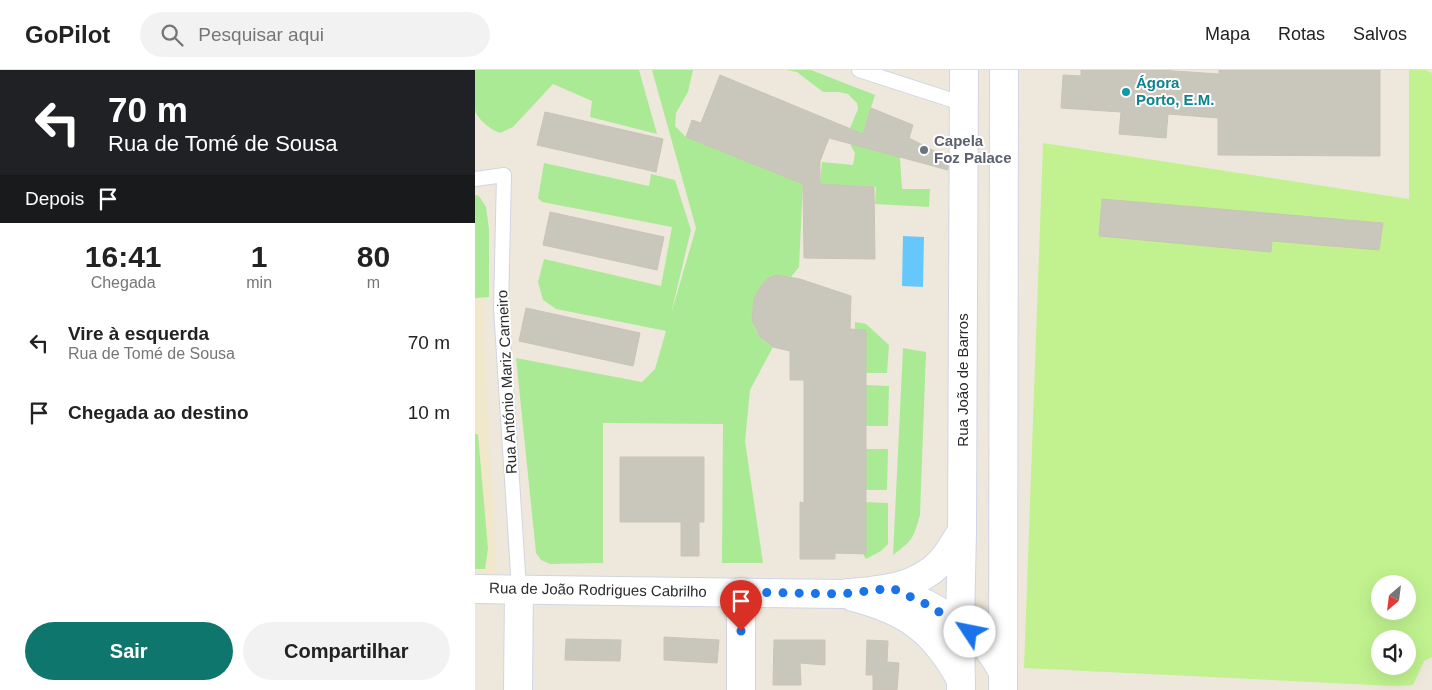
<!DOCTYPE html>
<html lang="pt">
<meta charset="utf-8">
<style>
body{margin:0;font-family:Arial,sans-serif;background:#f2f2f2;color:#222;height:100vh;display:flex;flex-direction:column;font-size:19px;white-space:nowrap}
*{box-sizing:border-box;margin:0}
p{font-size:16px;color:#767676}
.icon{flex:none;width:28px;height:28px;fill:none;stroke:currentColor;stroke-width:2;stroke-linecap:round;stroke-linejoin:round}
.map{position:relative;flex:1;overflow:hidden}
.sheet{display:flex;flex-direction:column;background:#fff;width:475px}
.sheet>*{flex:none}
.hud{background:#202124;color:#fff;overflow:hidden}
.needle{width:32px;rotate:208deg}
.fabs{position:absolute;left:896px;top:505px;display:grid;gap:10px}
.fabs a{display:grid;place-items:center;width:45px;height:45px;border-radius:50%;background:#fff;box-shadow:0 5px 20px #0002;font-size:25px}
.pin{position:absolute;display:grid;place-items:center;width:42px;height:42px;color:#fff;margin:-51px -21px;border-radius:50% 50% 50% 0;rotate:-45deg;box-shadow:0 0 5px #0007}
.pin .icon{rotate:45deg}
.me{position:absolute;width:55px;margin:-28px;rotate:304deg;stroke-linejoin:round;filter:drop-shadow(0 0 4px #0008)}
.turn{display:flex;align-items:center;gap:18px;height:105px;padding:0 25px;font-size:22px}
.turn .icon{width:65px;height:65px;stroke-width:2.5}
.turn b{display:block;font-size:35px;line-height:42px}
.then{display:flex;align-items:center;height:48px;padding:0 25px;background:#0003;gap:10px;font-size:19px}
.eta{display:flex;justify-content:space-evenly;align-items:center;height:85px;text-align:center}
.eta b{font-size:30px;font-weight:800;line-height:35px}
.cta{display:flex;gap:10px;margin-top:auto;padding:10px 25px}
.cta a{flex:1;height:58px;border-radius:30px;background:#0f766e;color:#fff;font-size:20px;font-weight:800;line-height:58px;text-align:center}
.cta a+a{background:#f2f2f2;color:#222}
ul{padding:0;list-style:none}
li{display:flex;align-items:center;gap:15px;height:70px;padding:0 25px}
li div{flex:1}
li b{display:block;font-size:19px}
li em{font-style:normal}
header{display:flex;align-items:center;gap:30px;box-sizing:border-box;height:70px;padding:0 25px;background:#fff;border-bottom:1px solid #e0e0e0}
header strong{font-size:24px}
nav{display:flex;gap:28px;margin-inline-start:auto;font-size:18px}
.search{width:350px;height:45px;background:#f2f2f2;display:flex;align-items:center;gap:12px;box-sizing:border-box;padding:0 18px;border-radius:28px;color:#767676;font-size:19px}
main{display:flex;flex:1;min-height:0}
.map>svg:first-child{display:block}
.education{fill:#f1e7ca}
.green{fill:#abea94}
.pitch{fill:#c1f28f;fill-rule:evenodd}
.water{fill:#66c8fa}
.building{fill:#c9c6bb;stroke:#cac4b5}
.lines{fill:none;stroke-linecap:round;stroke-linejoin:round}
.service-casing{stroke:#d1d4e5;stroke-width:16}
.minor-casing{stroke:#d1d4e5;stroke-width:30}
.tertiary-casing{stroke:#d1d4e5;stroke-width:30}
.service{stroke:#fff;stroke-width:14}
.minor{stroke:#fff;stroke-width:28}
.tertiary{stroke:#fff;stroke-width:28}
.route{stroke:#1a73e8;stroke-width:9;stroke-dasharray:0 16.2}
.culture-dot{fill:#0f9aa8;stroke:#fff;stroke-width:2}
.worship-dot{fill:#6b7280;stroke:#fff;stroke-width:2}
.labels{text-anchor:middle;stroke-width:4;stroke-linejoin:round;paint-order:stroke}
.culture-label{font-size:15px;font-weight:bold;fill:#0d838f;stroke:#fff;text-anchor:start}
.worship-label{font-size:15px;font-weight:bold;fill:#5b616d;stroke:#fff;text-anchor:start}
.street-label{font-size:15px;fill:#2b2b2b;stroke:#fff}
</style>
<header>
<strong>GoPilot</strong>
<div class="search"><svg class="icon" aria-label="search" viewBox="0 0 24 24"><circle cx="10" cy="10" r="6"/><path d="M15 15l6 6"/></svg>Pesquisar aqui</div>
<nav><a>Mapa</a><a>Rotas</a><a>Salvos</a></nav>
</header>
<main>
<section class="sheet">
<div class="hud">
<div class="turn"><svg class="icon" aria-label="left" viewBox="0 0 24 24"><path d="M17 20v-9H6M10 6l-5 5 5 5"/></svg><div><b>70 m</b>Rua de Tomé de Sousa</div></div>
<div class="then">Depois<svg class="icon" aria-label="arrive" viewBox="0 0 24 24"><path d="M6 21V4h12l-3 4 3 4H6"/></svg></div>
</div>
<div class="eta">
<div><b>16:41</b><p>Chegada</p></div>
<div><b>1</b><p>min</p></div>
<div><b>80</b><p>m</p></div>
</div>
<ul>
<li><svg class="icon" aria-label="left" viewBox="0 0 24 24"><path d="M17 20v-9H6M10 6l-5 5 5 5"/></svg><div><b>Vire à esquerda</b><p>Rua de Tomé de Sousa</p></div><em>70 m</em></li>
<li><svg class="icon" aria-label="arrive" viewBox="0 0 24 24"><path d="M6 21V4h12l-3 4 3 4H6"/></svg><div><b>Chegada ao destino</b></div><em>10 m</em></li>
</ul>
<div class="cta"><a>Sair</a><a>Compartilhar</a></div>
</section>
<div class="map">
<svg width="957" height="620" viewBox="0 0 957 620">
<rect width="100%" height="100%" fill="#eee8dc"/>
<polygon class="education" points="0,156 5,156 10,291 22,508 0,507"/>
<g class="green">
<path d="M0,0h164l18,64 -67,-17 2,-16 -39,-17 -40,43 -13,6c-9,-3 -23,-14 -25,-23 0,-13 0,-28 0,-40z"/>
<path d="M177,0h41l-5,22 -12,21 -1,13 11,11 117,47 -4,83 -8,10c-5,0 -11,-2 -15,-1 -24,4 -30,46 -15,62 3,4 8,6 12,9l-23,43 -5,51 18,122h-41l1,-139 -120,-1v140l-53,1 -9,-4 -5,-7 -20,-195 126,24 13,-13 11,-38 -110,-22 -13,-9 -5,-18 6,-23 117,27 11,-59 -130,-25 -4,-4 6,-35 105,23 2,-12 24,6 16,50 -20,84 25,-86z"/>
<polygon points="311,0 336,0 400,25 384,76 425,87 427,119 455,119 454,137 400,134 401,117 345,114 347,92 378,95 380,83 376,76 375,58 383,39 382,33 373,24 364,22 348,22 322,2"/>
<polygon points="0,125 4,126 11,137 14,159 14,227 0,228"/>
<polygon points="380,252 391,254 414,275 412,303 391,303 391,260 380,259"/>
<path d="M428,278l23,4 -6,163c-7,24 -7,25 -27,40z"/>
<polygon points="391,315 414,316 413,356 391,356"/>
<polygon points="0,364 3,364 13,479 10,499 0,499"/>
<polygon points="391,379 413,379 412,420 391,420"/>
<polygon points="391,432 413,433 413,474 406,481 391,489 389,486"/>
</g>
<path class="pitch" d="M934,0h17l6,3v584l-8,4 -11,24 -19,1 -370,-18 19,-525 366,56zM905,514h27v27h-27zM905,569h27v27h-27z"/>
<polygon class="water" points="428,166 449,167 448,217 427,216"/>
<g class="building">
<polygon points="606,0 684,0 744,4 744,0 905,0 905,86 743,85 743,48 693,44 691,68 644,64 646,42 586,38 588,5 606,6"/>
<polygon points="245,5 388,64 396,38 438,55 434,68 473,88 473,100 354,68 345,91 345,114 399,117 400,189 329,188 328,114 211,67 217,50 226,53"/>
<polygon points="70,42 188,69 181,102 62,75"/>
<polygon points="627,129 908,153 904,180 797,171 796,182 624,166"/>
<polygon points="75,142 189,167 182,200 68,175"/>
<polygon points="301,205 325,209 376,226 375,259 391,260 391,484 360,483 360,489 325,489 325,432 329,433 329,310 315,310 315,281 298,277 285,267 277,250 279,228 286,216 292,209"/>
<polygon points="51,238 165,263 158,296 44,271"/>
<polygon points="145,387 229,387 229,452 224,452 224,486 206,486 206,452 145,452"/>
<polygon points="189,567 244,570 242,593 189,590"/>
<polygon points="91,569 146,570 145,591 90,590"/>
<polygon points="299,570 350,570 350,595 325,593 326,615 298,615"/>
<polygon points="392,570 413,571 412,592 424,593 422,620 398,620 398,605 391,605"/>
</g>
<g class="lines">
<defs>
<g id="service">
<polyline points="384,0 489,34"/>
<polyline points="0,109 29,105 26,238 44,519"/>
</g>
<g id="minor">
<polyline points="417,518 455,536 485,554"/>
<path d="M0,519l367,5c34,-4 72,-4 98,-31 9,-9 15,-22 22,-32"/>
<path d="M378,527c54,14 81,33 108,83"/>
<polyline points="43,620 44,519"/>
<polyline points="266,620 266,522"/>
</g>
<g id="tertiary">
<path d="M485,554c22,16 30,24 43,48"/>
<polyline points="486,620 485,554 487,461 489,0"/>
<polyline points="528,620 529,0"/>
</g>
</defs>
<use href="#service" class="service-casing"/>
<use href="#minor" class="minor-casing"/>
<use href="#tertiary" class="tertiary-casing"/>
<use href="#service" class="service"/>
<use href="#minor" class="minor"/>
<use href="#tertiary" class="tertiary"/>
</g>
<g class="lines">
<polyline class="route" points="266,561 266,522 367,524 417,518 455,536 495,562"/>
</g>
<circle class="culture-dot" cx="651" cy="22" r="5"/>
<circle class="worship-dot" cx="449" cy="80" r="5"/>
<g class="labels">
<g class="culture-label">
<text x="661" y="18">Ágora<tspan x="661" dy="17">Porto, E.M.</tspan></text>
</g>
<g class="worship-label">
<text x="459" y="76">Capela<tspan x="459" dy="17">Foz Palace</tspan></text>
</g>
<g class="street-label">
<text transform="translate(488 310) rotate(-90)" y="5">Rua João de Barros</text>
<text transform="translate(32 312) rotate(-93)" y="5">Rua António Mariz Carneiro</text>
<text transform="translate(123 520) rotate(1)" y="5">Rua de João Rodrigues Cabrilho</text>
</g>
</g>
</svg>
<div class="fabs">
<a><svg class="needle" viewBox="-14 -14 28 28"><path d="M0-13l5 13h-10z" fill="#e53935"/><path d="M0 13l5-13h-10z" fill="#767676"/></svg></a>
<a><svg class="icon" aria-label="sound" viewBox="0 0 24 24"><path d="M4 9h4l5-4v14l-5-4H4zM17 9q2 3 0 6"/></svg></a>
</div>
<div class="pin" style="left:266px;top:561px;background:#d93025"><svg class="icon" aria-label="arrive" viewBox="0 0 24 24"><path d="M6 21V4h12l-3 4 3 4H6"/></svg></div>
<svg class="me" style="left:495px;top:562px" viewBox="-20 -20 40 40"><circle r="19" fill="#fff"/><path d="M0-13L10 11 0 6-10 11z" fill="#1a73e8"/></svg>
</div>
</main>
